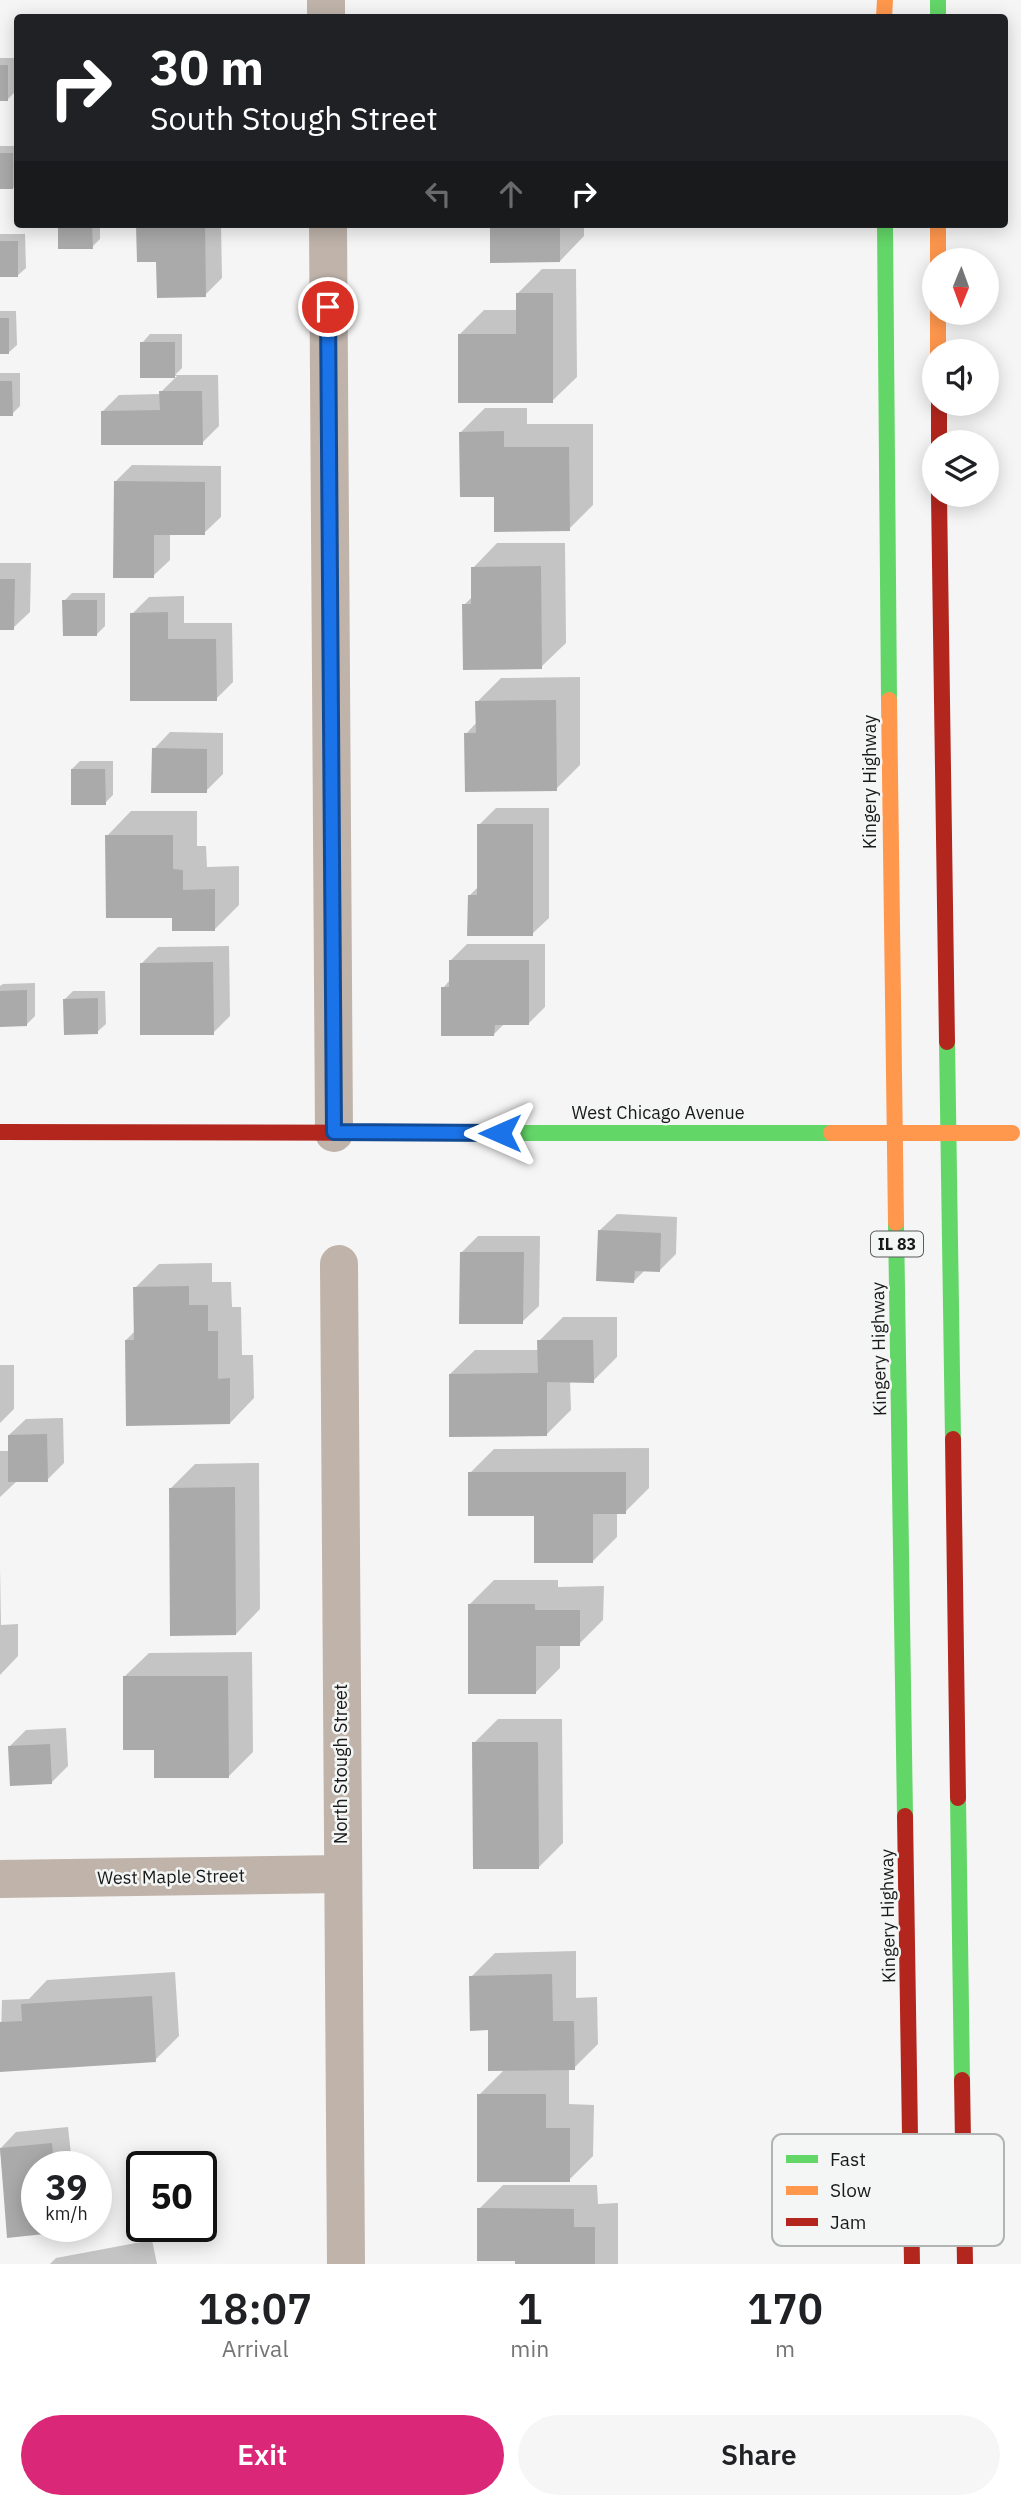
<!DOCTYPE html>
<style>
body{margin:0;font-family:"IBM Plex Sans",sans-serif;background:#f6f6f6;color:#202124;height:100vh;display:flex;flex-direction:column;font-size:26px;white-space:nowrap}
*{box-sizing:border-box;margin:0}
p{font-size:23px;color:#757577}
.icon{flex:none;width:38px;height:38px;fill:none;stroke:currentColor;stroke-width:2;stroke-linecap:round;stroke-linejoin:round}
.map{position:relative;height:2264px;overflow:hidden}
.drawer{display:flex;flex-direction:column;background:#fff;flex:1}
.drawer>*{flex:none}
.guide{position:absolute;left:14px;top:14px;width:994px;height:214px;border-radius:7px;box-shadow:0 4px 18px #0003;background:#202124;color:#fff;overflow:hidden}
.needle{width:46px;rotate:181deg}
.controls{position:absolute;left:922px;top:248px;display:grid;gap:14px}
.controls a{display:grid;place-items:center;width:77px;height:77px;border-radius:50%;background:#fff;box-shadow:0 4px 18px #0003;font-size:35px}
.speed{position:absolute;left:21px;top:2151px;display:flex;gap:14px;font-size:35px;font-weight:700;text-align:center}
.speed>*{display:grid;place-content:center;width:91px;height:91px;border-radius:50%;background:#fff;box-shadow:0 4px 18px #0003;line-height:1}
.speed small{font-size:18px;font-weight:400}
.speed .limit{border:4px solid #111;border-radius:10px;background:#fff;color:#111}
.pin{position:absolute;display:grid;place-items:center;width:60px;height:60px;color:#fff;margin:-30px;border:4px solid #fff;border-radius:50%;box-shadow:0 2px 7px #0007}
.me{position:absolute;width:77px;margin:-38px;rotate:270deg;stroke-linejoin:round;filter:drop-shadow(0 0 5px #0008)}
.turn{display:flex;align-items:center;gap:24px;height:147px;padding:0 21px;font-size:32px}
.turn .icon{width:91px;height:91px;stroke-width:2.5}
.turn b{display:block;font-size:49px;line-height:60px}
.lanes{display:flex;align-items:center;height:66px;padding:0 21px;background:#0003;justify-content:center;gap:35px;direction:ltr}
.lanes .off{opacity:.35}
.eta{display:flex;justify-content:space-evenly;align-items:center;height:119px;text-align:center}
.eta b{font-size:42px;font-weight:600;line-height:49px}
.button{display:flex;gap:14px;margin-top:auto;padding:14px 21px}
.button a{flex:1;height:80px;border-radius:42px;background:#db2777;color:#fff;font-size:28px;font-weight:600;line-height:80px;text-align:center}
.button a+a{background:#f6f6f6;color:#202124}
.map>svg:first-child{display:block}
.shadow{fill:#0003}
.building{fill:#aaa}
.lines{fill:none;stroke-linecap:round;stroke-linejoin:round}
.street{stroke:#bfb3aa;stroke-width:38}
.fast{stroke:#63d668;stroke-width:16}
.slow{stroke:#ff974d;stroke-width:16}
.jam{stroke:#b3261e;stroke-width:16}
.slow-bridge{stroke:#ff974d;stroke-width:16}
.route-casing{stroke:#114b97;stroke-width:18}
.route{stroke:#1a73e8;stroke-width:12}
.labels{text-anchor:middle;stroke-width:5;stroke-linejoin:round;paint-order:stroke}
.shield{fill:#f4f6f6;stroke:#5b5b5b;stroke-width:2}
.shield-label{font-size:16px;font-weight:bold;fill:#191919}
.street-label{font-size:18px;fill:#191919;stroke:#f4f6f6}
.key{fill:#f4f6f6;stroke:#b2b4b4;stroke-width:2}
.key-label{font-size:19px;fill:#191919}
</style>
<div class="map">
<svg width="1021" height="2264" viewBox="0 0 1021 2264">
<rect width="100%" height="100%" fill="#f5f5f5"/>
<g class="shadow">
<polygon points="0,58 15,58 16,91 8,99 0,99"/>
<polygon points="0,146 18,146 18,183 13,188 0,188"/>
<polygon points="60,224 100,224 100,239 92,247"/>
<polygon points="140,224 221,224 222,278 205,295 158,261 138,226"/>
<polygon points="458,224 584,224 584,236 560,261 492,224"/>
<polygon points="0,234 25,234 26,268 17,276 0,276"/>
<polygon points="542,269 576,269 577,377 552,401 459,335 484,310 518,310 518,293"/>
<polygon points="0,311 16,311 17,345 8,353 0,353"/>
<polygon points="150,334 182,334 182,368 175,375 218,375 219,426 202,443 103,411 119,395 161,394 161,392 177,376 142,376 142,343"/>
<polygon points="0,373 20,373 20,406 12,414 0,415"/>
<polygon points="485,408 527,408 527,424 593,424 593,505 569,529 496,495 461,432"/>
<polygon points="132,465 221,466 221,517 204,533 170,533 170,560 153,576 115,482"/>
<polygon points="497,543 565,543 566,643 541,667 464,605 473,596 473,568"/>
<polygon points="0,563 31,563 30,612 13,628 0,628"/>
<polygon points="72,593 105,593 105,626 97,634 64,601"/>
<polygon points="184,596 184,623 232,623 233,682 216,699 132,614 149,597"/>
<polygon points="580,677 580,765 556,789 466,734 477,722 477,702 501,678"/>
<polygon points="170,732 223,733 223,774 206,791 154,749"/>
<polygon points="80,761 113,761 113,795 105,803 72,769"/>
<polygon points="496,808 549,808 549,918 532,934 469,896 479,886 479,825"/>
<polygon points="131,811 197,811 197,846 206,846 207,867 239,866 239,905 215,929 174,916 107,836"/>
<polygon points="467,944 545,944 545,1007 528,1024 504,1024 494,1034 443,988 450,980 450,961"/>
<polygon points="229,946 230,1016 213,1033 142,963 158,947"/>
<polygon points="35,983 35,1016 26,1025 0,1025 0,986 3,984"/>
<polygon points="73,991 105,991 106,1024 97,1032 65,999"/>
<polygon points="617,1214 677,1217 676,1254 659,1271 645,1270 634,1281 600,1230"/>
<polygon points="478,1236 540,1236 539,1306 522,1322 462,1252"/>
<polygon points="212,1263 212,1282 231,1282 232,1307 241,1307 242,1355 253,1355 254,1398 230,1423 126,1340 135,1331 135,1288 159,1264"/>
<polygon points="563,1317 617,1317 617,1357 593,1381 570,1381 571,1410 546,1435 450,1374 475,1350 539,1350 539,1341"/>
<polygon points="0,1365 14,1365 14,1409 0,1423"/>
<polygon points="63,1418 64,1463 47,1480 16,1482 0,1497 0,1451 10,1451 9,1435 26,1419"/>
<polygon points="649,1448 649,1488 625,1512 617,1512 617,1537 593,1561 536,1514 470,1473 494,1449"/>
<polygon points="259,1463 260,1609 236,1634 171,1488 195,1464"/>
<polygon points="0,1567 1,1625 18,1624 18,1656 0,1675"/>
<polygon points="494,1580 558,1580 558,1587 604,1586 603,1620 579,1644 560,1644 560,1668 536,1692 469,1605"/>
<polygon points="252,1652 253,1752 229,1776 156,1748 124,1677 149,1653"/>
<polygon points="498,1719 562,1719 563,1843 538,1868 474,1743"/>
<polygon points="66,1728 68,1766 51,1783 10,1746 26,1730"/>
<polygon points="576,1951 576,1998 597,1997 598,2044 574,2068 569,2068 569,2104 594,2105 593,2156 569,2180 479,2095 505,2069 471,1977 495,1953"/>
<polygon points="175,1972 179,2036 155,2060 0,2070 2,2000 29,1999 47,1980"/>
<polygon points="68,2127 72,2163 93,2160 94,2166 37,2166 37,2226 67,2226 63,2231 9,2236 0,2149 16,2132"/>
<polygon points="503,2185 597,2185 598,2204 618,2203 618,2264 517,2264 517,2259 479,2209"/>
<polygon points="152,2240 157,2264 50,2264 56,2258"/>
</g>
<g class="building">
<rect x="0" y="65" width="8" height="36"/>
<rect x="0" y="153" width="13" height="36"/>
<polygon points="58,224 92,224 93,249 58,249"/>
<polygon points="205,224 206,297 157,298 156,262 137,262 136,225"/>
<polygon points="490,224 560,224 560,262 490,263"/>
<rect x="0" y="241" width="18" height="36"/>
<polygon points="516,293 553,293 553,403 458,403 458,334 516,334"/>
<rect x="0" y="318" width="9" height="36"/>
<rect x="140" y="342" width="35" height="36"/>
<polygon points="0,381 12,381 13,416 0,416"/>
<polygon points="159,391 202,391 203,445 101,445 101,411 160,410"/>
<polygon points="504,431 504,447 569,447 570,531 494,532 494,497 460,497 459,432"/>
<polygon points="114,481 205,482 205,535 154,535 154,578 113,578"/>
<polygon points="541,566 542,669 463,670 462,604 471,604 471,567"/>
<polygon points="0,579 15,579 14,630 0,630"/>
<polygon points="62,600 97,600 97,636 63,636"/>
<polygon points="168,612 168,639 216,639 217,701 130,701 130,613"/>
<polygon points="556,700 557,791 465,792 464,733 476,733 475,701"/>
<polygon points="152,748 207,749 207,793 151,793"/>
<polygon points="71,769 105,769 106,805 71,805"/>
<polygon points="477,824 533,824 533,936 467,936 468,895 477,895"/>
<polygon points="105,835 173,835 173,869 183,870 183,890 215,889 215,931 172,931 172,918 106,918"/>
<polygon points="449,960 529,960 529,1025 495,1025 494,1036 441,1036 441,987 449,987"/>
<polygon points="213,962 214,1035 140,1035 140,963"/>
<polygon points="27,990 27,1026 0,1027 0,991"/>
<polygon points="98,998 98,1034 64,1035 63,999"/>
<polygon points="598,1230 661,1233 660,1272 635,1271 634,1283 596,1281"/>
<polygon points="460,1252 524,1252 523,1324 459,1324"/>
<polygon points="189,1286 189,1305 208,1305 208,1331 218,1331 218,1379 230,1378 230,1424 126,1426 125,1340 134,1340 133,1287"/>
<polygon points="537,1340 593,1340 594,1383 547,1382 547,1436 449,1437 449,1374 538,1373"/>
<polygon points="47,1434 48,1482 8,1482 8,1435"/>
<polygon points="468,1472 626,1472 626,1514 593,1514 593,1563 534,1563 534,1516 468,1516"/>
<polygon points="235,1487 236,1635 170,1636 169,1488"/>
<polygon points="468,1604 535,1604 535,1610 580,1610 580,1646 536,1646 536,1694 468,1694"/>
<polygon points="123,1676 228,1676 229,1778 154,1778 154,1750 123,1750"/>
<polygon points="472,1742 538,1742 539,1869 473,1869"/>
<polygon points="50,1744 52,1784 10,1786 8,1746"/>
<polygon points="552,1974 553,2021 574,2021 575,2070 488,2071 488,2030 470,2031 469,1976"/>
<polygon points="152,1996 156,2062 0,2072 0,2022 22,2021 21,2004"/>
<polygon points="477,2094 546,2094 546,2128 570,2128 570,2182 477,2182"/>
<polygon points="52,2143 54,2166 37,2166 37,2226 63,2226 63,2232 7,2238 0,2148"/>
<polygon points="477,2208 574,2209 574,2227 595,2227 595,2264 515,2264 515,2261 477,2261"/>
</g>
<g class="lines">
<g class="street">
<polyline points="326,0 326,18"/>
<polyline points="328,224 334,1133"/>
<polyline points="339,1264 346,2264"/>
<polyline points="0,1879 342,1874"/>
</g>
<g class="fast">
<polyline points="938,0 938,18"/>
<polyline points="885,224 889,700"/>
<polyline points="947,1042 953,1439"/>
<polyline points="479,1133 831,1133"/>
<polyline points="896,1223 905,1816"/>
<polyline points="958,1798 962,2080"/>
</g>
<g class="slow">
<polyline points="884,18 885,0"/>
<polyline points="938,224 938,261"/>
<polyline points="938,313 938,352"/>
<polyline points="889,700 896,1223"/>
</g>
<g class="jam">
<polyline points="939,404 939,443"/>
<polyline points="939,495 947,1042"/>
<polyline points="0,1132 479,1133"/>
<polyline points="953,1439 958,1798"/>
<polyline points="905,1816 912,2264"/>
<polyline points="962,2080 965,2264"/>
</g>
<polyline class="slow-bridge" points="831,1133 1012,1133"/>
</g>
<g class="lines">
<defs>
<polyline id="route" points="328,307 334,1132 500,1133"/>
</defs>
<use href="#route" class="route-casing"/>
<use href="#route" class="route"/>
</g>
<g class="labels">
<rect class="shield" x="871" y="1231.5" width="52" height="25" rx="5"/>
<g class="shield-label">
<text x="897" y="1250">IL 83</text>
</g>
<g class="street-label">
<text transform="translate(870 782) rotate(-90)" y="6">Kingery Highway</text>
<text x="658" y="1119">West Chicago Avenue</text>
<text transform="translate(879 1349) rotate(-91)" y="6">Kingery Highway</text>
<text transform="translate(341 1764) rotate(-90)" y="6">North Stough Street</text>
<text transform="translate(171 1877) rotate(-1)" y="6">West Maple Street</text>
<text transform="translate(888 1916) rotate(-91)" y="6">Kingery Highway</text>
</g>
</g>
<rect x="772" y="2134" width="232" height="112" rx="10" class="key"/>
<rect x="786" y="2155" width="32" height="8" fill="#63d668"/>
<rect x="786" y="2186" width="32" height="9" fill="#ff974d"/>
<rect x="786" y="2218" width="32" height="8" fill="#b3261e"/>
<g class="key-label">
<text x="830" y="2166">Fast</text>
<text x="830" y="2197">Slow</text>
<text x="830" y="2229">Jam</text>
</g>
</svg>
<div class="controls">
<a><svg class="needle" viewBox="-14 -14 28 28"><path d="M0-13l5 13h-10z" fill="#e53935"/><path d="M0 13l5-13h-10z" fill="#757577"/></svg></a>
<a><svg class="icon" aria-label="sound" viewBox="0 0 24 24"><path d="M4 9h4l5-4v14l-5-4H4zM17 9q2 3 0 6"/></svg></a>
<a><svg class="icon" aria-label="layers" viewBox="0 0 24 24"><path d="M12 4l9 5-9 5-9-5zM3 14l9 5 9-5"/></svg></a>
</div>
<div class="speed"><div>39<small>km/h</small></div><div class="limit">50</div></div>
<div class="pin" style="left:328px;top:307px;background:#d93025"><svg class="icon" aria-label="arrive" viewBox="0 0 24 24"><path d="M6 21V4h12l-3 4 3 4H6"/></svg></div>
<svg class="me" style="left:500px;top:1133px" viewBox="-20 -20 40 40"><path d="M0-17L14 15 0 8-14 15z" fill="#1a73e8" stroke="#fff" stroke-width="4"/></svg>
<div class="guide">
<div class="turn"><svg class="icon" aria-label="right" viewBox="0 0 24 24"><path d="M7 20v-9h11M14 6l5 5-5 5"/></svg><div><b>30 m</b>South Stough Street</div></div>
<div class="lanes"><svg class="icon off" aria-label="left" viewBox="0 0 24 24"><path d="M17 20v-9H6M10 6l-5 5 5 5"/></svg><svg class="icon off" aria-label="ahead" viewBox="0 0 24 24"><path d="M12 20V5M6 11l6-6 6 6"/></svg><svg class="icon" aria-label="right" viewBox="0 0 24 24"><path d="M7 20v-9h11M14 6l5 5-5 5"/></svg></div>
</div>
</div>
<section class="drawer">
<div class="eta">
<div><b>18:07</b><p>Arrival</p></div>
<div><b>1</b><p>min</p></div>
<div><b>170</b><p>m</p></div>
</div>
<div class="button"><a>Exit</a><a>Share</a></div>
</section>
